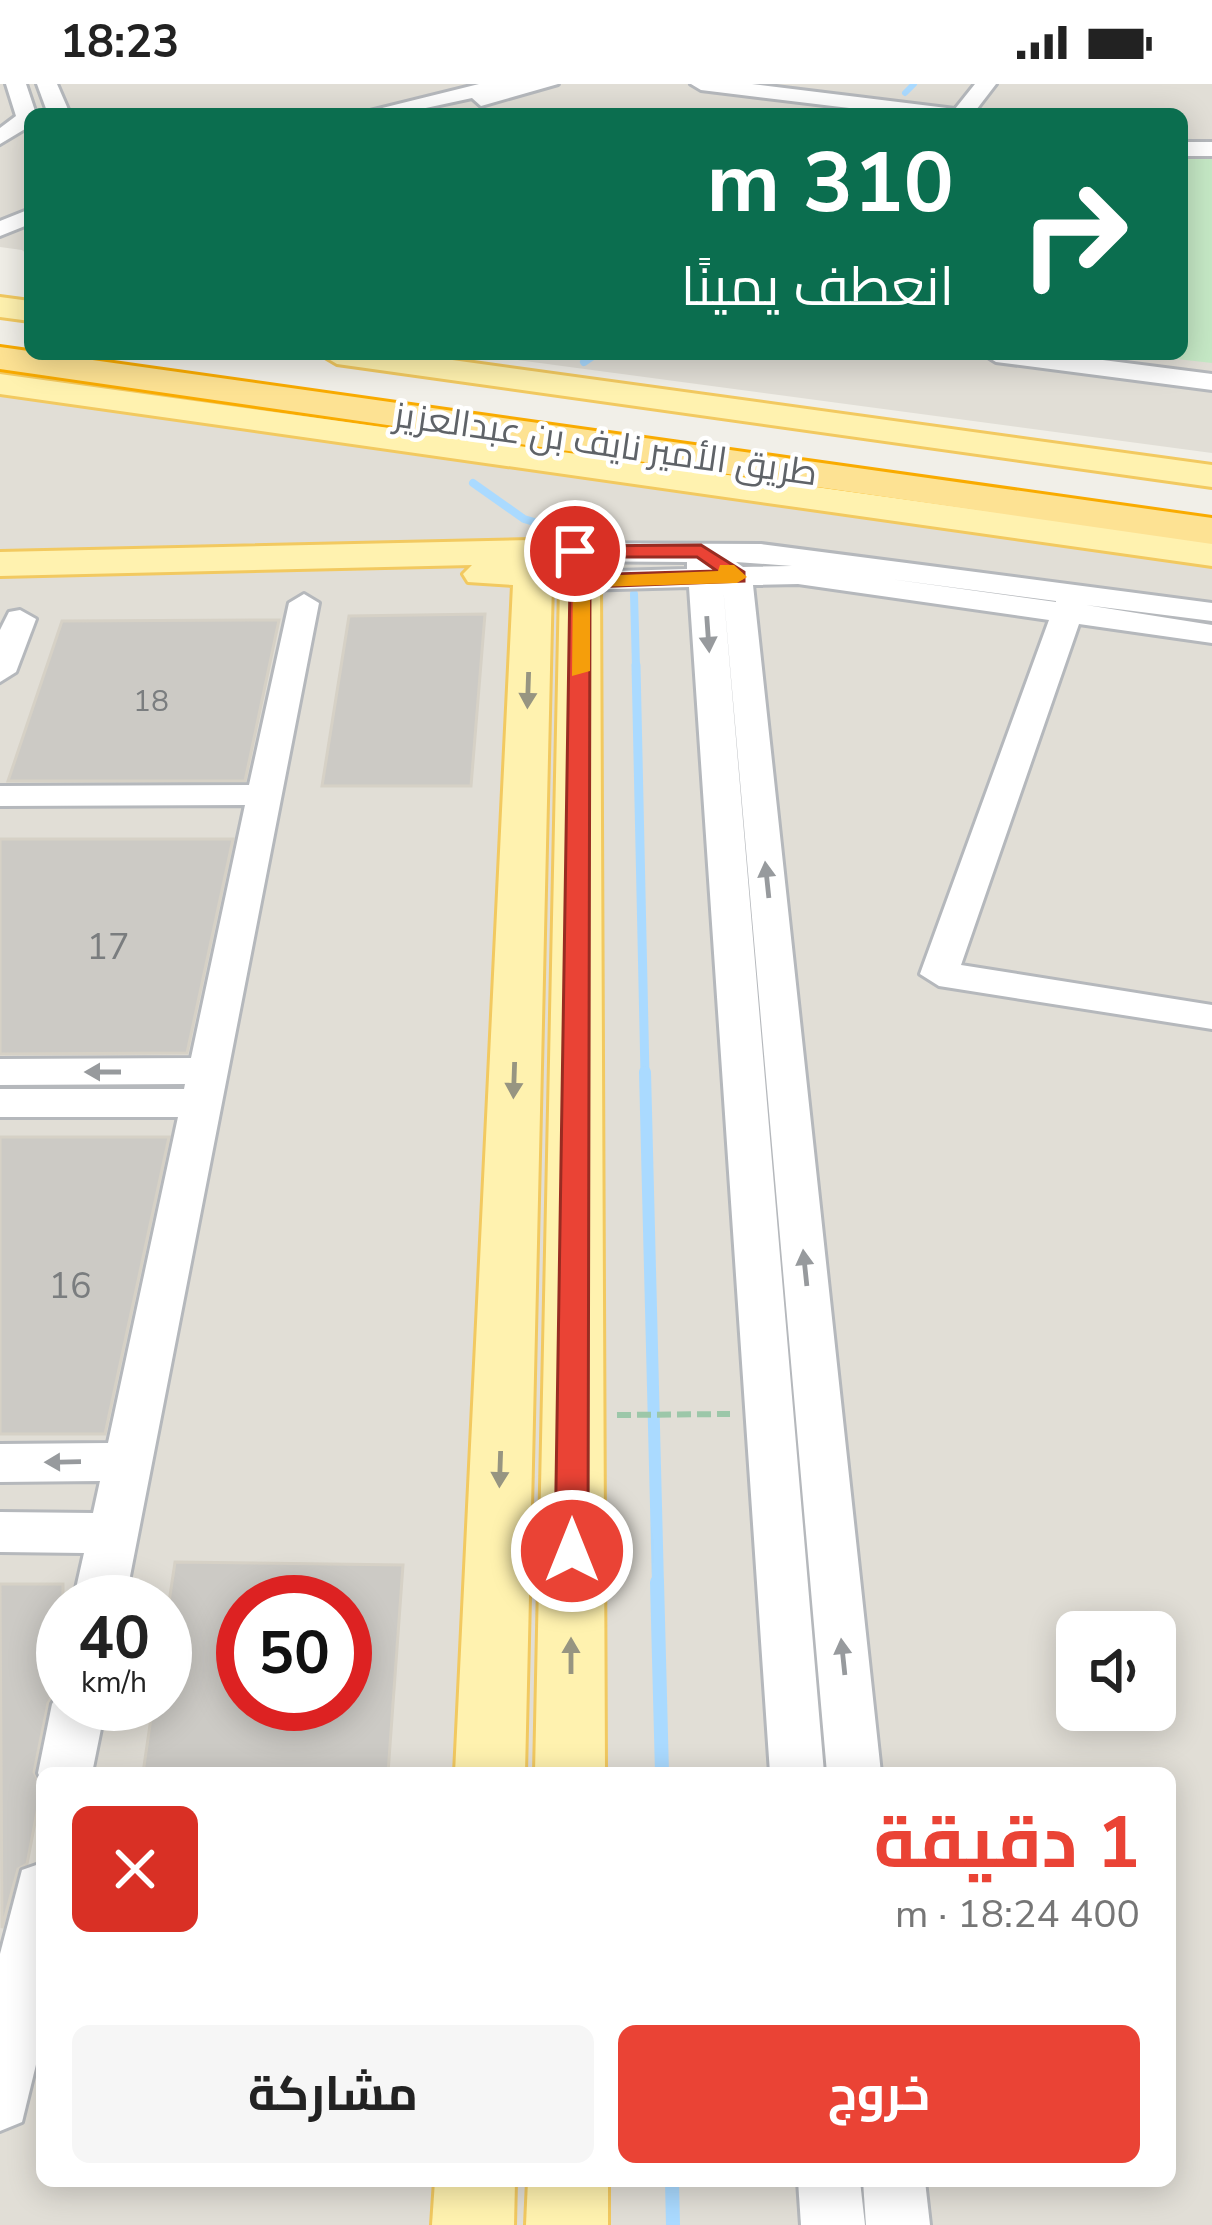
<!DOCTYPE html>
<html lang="ar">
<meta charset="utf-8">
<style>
body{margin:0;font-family:"Nunito Sans",Cairo,sans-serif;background:#f6f6f6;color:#222;direction:rtl;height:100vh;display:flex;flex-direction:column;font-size:45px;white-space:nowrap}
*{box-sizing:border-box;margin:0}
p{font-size:39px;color:#767676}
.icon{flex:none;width:66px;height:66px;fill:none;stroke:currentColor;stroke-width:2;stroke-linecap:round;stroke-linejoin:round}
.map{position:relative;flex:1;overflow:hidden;direction:ltr}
.sheet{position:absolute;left:36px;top:1683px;width:1140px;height:420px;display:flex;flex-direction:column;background:#fff;border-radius:18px;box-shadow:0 6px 30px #0003;direction:rtl}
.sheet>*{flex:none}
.top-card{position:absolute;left:24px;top:24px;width:1164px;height:252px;border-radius:18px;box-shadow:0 6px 30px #0003;direction:rtl;background:#0b6e4f;color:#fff;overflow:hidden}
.controls{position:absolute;left:1056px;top:1527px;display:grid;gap:24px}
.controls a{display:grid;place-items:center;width:120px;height:120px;border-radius:18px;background:#fff;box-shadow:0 6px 30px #0003;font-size:60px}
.speed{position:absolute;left:36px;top:1491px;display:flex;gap:24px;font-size:60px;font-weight:700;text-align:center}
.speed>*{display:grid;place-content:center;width:156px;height:156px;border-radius:50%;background:#fff;box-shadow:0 6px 30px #0003;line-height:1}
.speed small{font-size:30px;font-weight:400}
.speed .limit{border:18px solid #d22;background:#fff;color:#111}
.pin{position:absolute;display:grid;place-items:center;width:102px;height:102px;color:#fff;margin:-51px;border:6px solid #fff;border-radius:50%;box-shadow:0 3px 12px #0007}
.me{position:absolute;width:132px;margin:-66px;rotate:0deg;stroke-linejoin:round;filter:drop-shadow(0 0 9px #0008)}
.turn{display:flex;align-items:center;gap:42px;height:252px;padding:0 36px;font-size:54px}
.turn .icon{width:156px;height:156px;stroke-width:2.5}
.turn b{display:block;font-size:84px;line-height:102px}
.round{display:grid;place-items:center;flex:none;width:126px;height:126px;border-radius:18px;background:#f6f6f6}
.headline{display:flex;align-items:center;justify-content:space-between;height:204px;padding:0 36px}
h1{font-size:72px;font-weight:700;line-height:90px;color:#ea4335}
.primary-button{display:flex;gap:24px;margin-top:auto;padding:24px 36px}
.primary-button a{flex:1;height:138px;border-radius:18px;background:#ea4335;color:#fff;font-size:48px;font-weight:700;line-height:138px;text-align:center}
.primary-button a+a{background:#f6f6f6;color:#222}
.status{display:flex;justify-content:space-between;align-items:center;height:84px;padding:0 60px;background:#fff;direction:ltr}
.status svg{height:33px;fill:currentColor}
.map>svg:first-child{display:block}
.education{fill:#e1ded6;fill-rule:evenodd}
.green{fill:#c5e8c5}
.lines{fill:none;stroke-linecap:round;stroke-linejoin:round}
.stream-far4{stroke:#aadaff;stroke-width:6}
.stream-far3{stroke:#aadaff;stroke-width:8}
.stream-far2{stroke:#aadaff;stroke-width:9}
.stream-far1{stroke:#aadaff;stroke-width:12}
.stream{stroke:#aadaff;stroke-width:14}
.building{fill:#cccac5;stroke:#d6d1c6;stroke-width:3;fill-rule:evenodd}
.minor-casing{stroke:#b5b8bc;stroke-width:6}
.major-casing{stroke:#f2c960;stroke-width:6}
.highway-casing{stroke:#f9ab00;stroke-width:6}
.path{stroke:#9cc7a9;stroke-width:6;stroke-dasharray:14 6;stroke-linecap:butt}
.minor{fill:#fff;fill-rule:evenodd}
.major{fill:#fff2af;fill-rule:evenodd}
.highway{fill:#fde293;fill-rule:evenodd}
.oneway{fill:#979a9d}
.oneway2{fill:#979581}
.route{fill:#ea4335;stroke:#982c22;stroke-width:3}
.slow{fill:#f59e0b}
.labels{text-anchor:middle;stroke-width:9;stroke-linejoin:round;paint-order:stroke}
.far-number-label{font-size:30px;fill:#7a7d7f}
.far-street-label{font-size:36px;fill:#5f6368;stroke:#fff}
.number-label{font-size:36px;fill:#7a7d7f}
</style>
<div class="status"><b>18:23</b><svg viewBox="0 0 49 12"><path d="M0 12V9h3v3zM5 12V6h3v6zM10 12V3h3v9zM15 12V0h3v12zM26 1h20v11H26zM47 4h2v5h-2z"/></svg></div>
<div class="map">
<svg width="1212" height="2141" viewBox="0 0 1212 2141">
<rect width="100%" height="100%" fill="#f1efe8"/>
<g class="education">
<polygon points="0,0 1212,0 1212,369 472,270 1182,270 1182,30 30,30 30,173 22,166 0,163"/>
<path d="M0,310l1212,172v1659h-1212zM63,1518h102v102h-102zM243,1518h102v102h-102zM1077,1548h78v78h-78zM42,1689h1128v408h-1128z"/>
</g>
<polygon class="green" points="1182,54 1212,57 1212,279 1133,270 1182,270"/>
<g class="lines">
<polyline class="stream-far4" points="905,9 914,0"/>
<g class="stream-far3">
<polyline points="584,278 596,270"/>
<polyline points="473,399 524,435 605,459"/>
<polyline points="634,510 636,584"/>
</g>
<polyline class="stream-far2" points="636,581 645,991"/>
<polyline class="stream-far1" points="645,988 658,1501"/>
<g class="stream">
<polyline points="657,1498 662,1689"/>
<polyline points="672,2097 673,2141"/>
</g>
</g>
<g class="building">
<polygon points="485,530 471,702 322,702 349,532"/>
<polygon points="279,536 245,697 8,697 62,537"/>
<polygon points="0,755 233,755 187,969 0,970"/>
<polygon points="0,1053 169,1053 105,1350 0,1350"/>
<path d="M175,1478l228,3 -15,208h-245l10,-69h12v-75zM243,1518h102v102h-102z"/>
<polygon points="0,1500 63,1500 63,1597 48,1619 34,1688 42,1702 27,1780 18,1785 2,1844"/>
</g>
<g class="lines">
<defs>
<g id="minor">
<polygon points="6,0 26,0 36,30 30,30 30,42 0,60 0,44 16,32"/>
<polygon points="37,0 57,0 70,30 48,30"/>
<polygon points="479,0 558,0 481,22 472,14 398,30 358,30"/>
<polygon points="691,0 752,0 955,25 975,0 996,0 973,30 899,30 701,6"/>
<rect x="1182" y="58" width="30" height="14"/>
<polygon points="30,125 30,140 0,152 0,137"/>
<polygon points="983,270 1056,270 1212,290 1212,306 996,278"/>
<path d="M532,459l229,1 451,59v18l-126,-16 126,20v18l-133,-19 -118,341 251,40v24l-273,-43 -19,-12 129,-354 -251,-36 -45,1 128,1188h-54l-104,-1187 101,1187h-54l-81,-1186 -109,3 -58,-11 -5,-27zM547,477l140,1v7l-107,3 -32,-6zM736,478l56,4 -49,1zM890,495l166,22v1z"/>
<polygon points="304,510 319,519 125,1518 73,1518 84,1469 0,1468 0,1428 93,1429 100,1397 0,1398 0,1360 108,1359 178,1033 0,1033 0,1005 184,1005 185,1000 0,1001 0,975 191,974 245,721 0,722 0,702 249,701 289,519"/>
<polygon points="20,526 36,535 16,588 0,598 0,546 9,528"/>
<polygon points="63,1603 63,1620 106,1620 92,1689 42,1689 42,1698 38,1689 52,1620"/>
<polygon points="42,1779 42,1956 22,2038 0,2047 0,1870 22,1786"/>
<polygon points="798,2097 860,2097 865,2141 801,2141"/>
<polygon points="863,2097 925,2097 930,2141 866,2141"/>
</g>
<g id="major">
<polygon points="0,213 30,217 30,237 0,233"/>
<polygon points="320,270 409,270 1212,381 1212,403 337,280"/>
<polygon points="0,290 1212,458 1212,482 0,310"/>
<polygon points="532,456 600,497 605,1689 535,1689 560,502 552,497 525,1689 455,1689 513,501 468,498 463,490 472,481 0,492 0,468"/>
<polygon points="435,2097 515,2097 514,2141 432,2141"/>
<polygon points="528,2097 608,2097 608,2141 526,2141"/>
</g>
<polygon id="highway" points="0,263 1212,434 1212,460 0,285"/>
</defs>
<use href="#minor" class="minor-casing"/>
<use href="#major" class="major-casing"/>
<use href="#highway" class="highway-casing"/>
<polyline class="path" points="617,1331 730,1330"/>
<use href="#minor" class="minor"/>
<use href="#major" class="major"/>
<use href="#highway" class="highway"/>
</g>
<defs><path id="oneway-solid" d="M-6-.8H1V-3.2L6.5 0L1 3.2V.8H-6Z" transform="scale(3)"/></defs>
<g class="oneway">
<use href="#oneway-solid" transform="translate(708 550) rotate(86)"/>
<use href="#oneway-solid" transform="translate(767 796) rotate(-96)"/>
<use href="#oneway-solid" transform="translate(103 988) rotate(180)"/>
<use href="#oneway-solid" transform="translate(805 1184) rotate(-96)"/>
<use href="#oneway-solid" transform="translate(63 1378) rotate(179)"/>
<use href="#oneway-solid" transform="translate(843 1573) rotate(-96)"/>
</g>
<g class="oneway2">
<use href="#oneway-solid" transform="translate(528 606) rotate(92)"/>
<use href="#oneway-solid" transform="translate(514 996) rotate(92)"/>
<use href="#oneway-solid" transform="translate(500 1385) rotate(92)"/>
<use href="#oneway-solid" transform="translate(571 1572) rotate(-90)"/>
</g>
<polygon class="route" points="701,461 744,488 744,497 590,503 588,1467 583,1476 560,1476 555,1467 570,497 580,491 717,487 697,473 575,473 565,467 575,462"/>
<polygon class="slow" points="720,481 734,481 747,493 737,499 590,503 590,587 572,592 573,493 718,487"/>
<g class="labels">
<g class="far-number-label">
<text x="151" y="627">18</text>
</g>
<g class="far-street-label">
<text transform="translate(606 359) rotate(8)" y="13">طريق الأمير نايف بن عبدالعزيز</text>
</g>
<g class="number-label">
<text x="108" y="875">17</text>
<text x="70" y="1214">16</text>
</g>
</g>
</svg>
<div class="controls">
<a><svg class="icon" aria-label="sound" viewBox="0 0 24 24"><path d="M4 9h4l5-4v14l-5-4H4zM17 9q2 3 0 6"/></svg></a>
</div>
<div class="speed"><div>40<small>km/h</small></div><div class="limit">50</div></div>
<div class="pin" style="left:575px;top:467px;background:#d93025"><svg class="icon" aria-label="arrive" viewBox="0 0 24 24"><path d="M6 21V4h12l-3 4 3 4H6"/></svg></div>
<svg class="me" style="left:572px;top:1467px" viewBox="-20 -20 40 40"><circle r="17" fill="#ea4335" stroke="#fff" stroke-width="3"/><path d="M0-11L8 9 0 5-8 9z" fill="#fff"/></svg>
<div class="top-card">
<div class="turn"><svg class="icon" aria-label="right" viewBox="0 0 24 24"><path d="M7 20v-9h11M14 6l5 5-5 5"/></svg><div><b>310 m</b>انعطف يمينًا</div></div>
</div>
<section class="sheet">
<div class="headline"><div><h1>1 دقيقة</h1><p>400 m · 18:24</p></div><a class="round" style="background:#d93025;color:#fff"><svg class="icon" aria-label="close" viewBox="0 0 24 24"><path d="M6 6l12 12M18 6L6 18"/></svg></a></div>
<div class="primary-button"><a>خروج</a><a>مشاركة</a></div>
</section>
</div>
